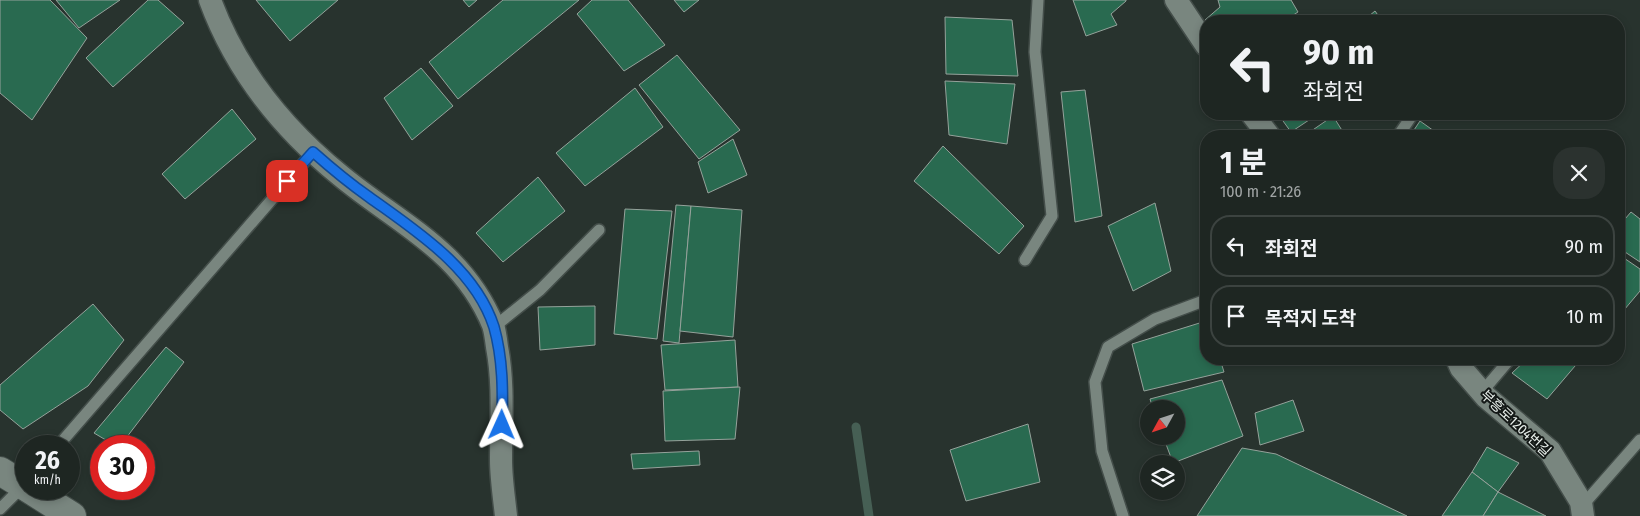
<!DOCTYPE html>
<html lang="ko">
<meta charset="utf-8">
<style>
body{margin:0;font-family:"Fira Sans Condensed","Noto Sans KR",sans-serif;background:#2b322f;color:#f1f3f6;height:100vh;display:flex;flex-direction:column;font-size:19px;white-space:nowrap}
*{box-sizing:border-box;margin:0}
p{font-size:16px;color:#a1a5a5}
.icon{flex:none;width:28px;height:28px;fill:none;stroke:currentColor;stroke-width:2;stroke-linecap:round;stroke-linejoin:round}
.map{position:relative;flex:1;overflow:hidden}
.side{position:absolute;left:1200px;top:130px;width:425px;height:235px;display:flex;flex-direction:column;background:#1e2622;border-radius:20px;box-shadow:0 2px 8px #0003,0 0 0 1px #3c4340}
.side>*{flex:none}
.top-card{position:absolute;left:1200px;top:15px;width:425px;height:105px;border-radius:20px;box-shadow:0 2px 8px #0003,0 0 0 1px #3c4340;background:#1e2622;color:#f1f3f6;overflow:hidden}
.needle{width:32px;rotate:230deg}
.controls{position:absolute;left:1140px;top:400px;display:grid;gap:10px}
.controls a{display:grid;place-items:center;width:45px;height:45px;border-radius:50%;background:#1e2622;box-shadow:0 2px 8px #0003,0 0 0 1px #3c4340;font-size:25px}
.speed{position:absolute;left:15px;top:435px;display:flex;gap:10px;font-size:25px;font-weight:700;text-align:center}
.speed>*{display:grid;place-content:center;width:65px;height:65px;border-radius:50%;background:#1e2622;box-shadow:0 2px 8px #0003,0 0 0 1px #3c4340;line-height:1}
.speed small{font-size:12px;font-weight:400}
.speed .limit{border:8px solid #d22;background:#fff;color:#111}
.pin{position:absolute;display:grid;place-items:center;width:42px;height:42px;color:#fff;margin:-21px;border-radius:10px;box-shadow:0 2px 8px #0006}
.me{position:absolute;width:55px;margin:-28px;rotate:1deg;stroke-linejoin:round;filter:drop-shadow(0 0 4px #0008)}
.turn{display:flex;align-items:center;gap:18px;height:105px;padding:0 20px;font-size:22px}
.turn .icon{width:65px;height:65px;stroke-width:2.5}
.turn b{display:block;font-size:35px;line-height:42px}
.round{display:grid;place-items:center;flex:none;width:52px;height:52px;border-radius:20px;background:#2b322f}
.summary{display:flex;align-items:center;justify-content:space-between;height:85px;padding:0 20px}
h1{font-size:30px;font-weight:700;line-height:38px}
ul{padding:0;list-style:none}
li{display:flex;align-items:center;gap:15px;height:62px;margin:0 10px 8px;padding:0 10px;border:2px solid #3c4340;border-radius:20px}
li div{flex:1}
li b{display:block;font-size:19px}
li em{font-style:normal}
.map>svg:first-child{display:block}
.lines{fill:none;stroke-linecap:round;stroke-linejoin:round}
.stream{stroke:#465f54;stroke-width:9}
.building{fill:#296a50;stroke:#95a29b}
.lane-casing{stroke:#444e4a;stroke-width:14}
.street-casing{stroke:#444e4a;stroke-width:25}
.secondary-casing{stroke:#444e4a;stroke-width:30}
.lane{stroke:#79867f;stroke-width:11}
.street{stroke:#79867f;stroke-width:22}
.secondary{stroke:#79867f;stroke-width:28}
.route-casing{stroke:#114b97;stroke-width:12}
.route{stroke:#1a73e8;stroke-width:9}
.labels{text-anchor:middle;stroke-width:4;stroke-linejoin:round;paint-order:stroke}
.street-label{font-size:14px;fill:#eaf1ed;stroke:#141917}
</style>
<div class="map">
<svg width="1640" height="516" viewBox="0 0 1640 516">
<rect width="100%" height="100%" fill="#28332e"/>
<g class="lines">
<polyline class="stream" points="856,427 869,516"/>
</g>
<g class="building">
<polygon points="0,0 50,0 87,38 32,120 0,93"/>
<polygon points="56,0 120,0 79,28"/>
<polygon points="148,0 158,0 184,23 113,87 86,58"/>
<polygon points="256,0 338,0 290,41"/>
<polygon points="463,0 477,0 469,7"/>
<polygon points="503,0 579,0 458,99 429,62"/>
<polygon points="592,0 628,0 665,45 624,71 577,14"/>
<polygon points="674,0 699,0 684,12"/>
<polygon points="1073,0 1126,0 1126,1 1111,14 1117,25 1086,36"/>
<polygon points="1218,0 1291,0 1298,12 1284,21 1206,22 1205,20 1220,7"/>
<polygon points="1375,11 1382,21 1363,21"/>
<polygon points="945,17 1012,20 1018,76 946,74"/>
<polygon points="677,55 740,130 699,159 639,85"/>
<polygon points="421,68 453,106 412,140 384,98"/>
<polygon points="945,81 1015,84 1007,144 949,135"/>
<polygon points="635,88 663,127 585,186 556,153"/>
<polygon points="1085,90 1102,216 1075,222 1061,92"/>
<polygon points="232,109 256,139 185,199 162,174"/>
<polygon points="1278,114 1318,114 1291,132"/>
<polygon points="1333,116 1343,132 1338,136 1304,136"/>
<polygon points="1420,121 1441,136 1410,136"/>
<polygon points="733,139 747,175 708,193 698,162"/>
<polygon points="943,146 1024,226 999,254 914,181"/>
<polygon points="538,177 565,211 503,262 476,233"/>
<polygon points="1155,203 1171,271 1133,291 1108,226"/>
<polygon points="676,205 691,206 679,343 663,341"/>
<polygon points="691,206 742,210 733,337 680,331"/>
<polygon points="625,209 672,211 657,339 614,334"/>
<polygon points="1631,212 1640,219 1640,262 1619,248 1619,226"/>
<polygon points="1621,256 1640,269 1640,291 1619,316 1619,259"/>
<polygon points="93,304 124,340 88,386 23,429 0,410 0,385"/>
<polygon points="595,306 595,345 540,350 538,307"/>
<polygon points="1206,321 1206,359 1220,359 1224,372 1144,391 1132,344"/>
<polygon points="735,340 738,387 665,390 661,345"/>
<polygon points="166,347 184,362 120,446 116,446 94,433"/>
<polygon points="1527,359 1581,359 1547,399 1512,373"/>
<polygon points="1222,380 1243,436 1173,463 1163,436 1176,436 1176,409 1153,409 1150,399"/>
<polygon points="740,387 735,439 665,441 663,391"/>
<polygon points="1293,400 1304,431 1260,445 1255,413"/>
<polygon points="1028,424 1040,482 966,501 950,450"/>
<polygon points="1487,447 1519,463 1498,492 1472,472"/>
<polygon points="1242,448 1276,454 1407,516 1197,516"/>
<polygon points="699,451 700,465 633,469 631,454"/>
<polygon points="1472,472 1498,492 1483,516 1442,516"/>
<polygon points="1498,492 1546,516 1483,516"/>
</g>
<g class="lines">
<defs>
<g id="lane">
<polyline points="1398,136 1413,114"/>
<polyline points="1025,260 1052,216 1035,52 1038,0"/>
<polyline points="494,327 540,290 599,230"/>
<polyline points="1482,392 1510,359"/>
<polyline points="58,446 313,152"/>
<polyline points="1582,506 1640,440"/>
<polyline points="0,509 23,486"/>
<polyline points="1123,516 1102,451 1095,382 1108,347 1155,319 1206,300"/>
</g>
<g id="street">
<path d="M210,0c26,71 73,129 131,176 58,48 121,74 152,149 2,6 3,14 4,22 7,37 4,74 4,113 0,18 3,37 5,56"/>
<polyline points="1176,0 1206,45"/>
<polyline points="1252,114 1269,136"/>
<polyline points="1457,359 1461,368 1486,397 1550,451 1581,502 1583,516"/>
</g>
<g id="secondary">
<polyline points="0,471 26,487"/>
<polyline points="29,489 72,516"/>
</g>
</defs>
<use href="#lane" class="lane-casing"/>
<use href="#street" class="street-casing"/>
<use href="#secondary" class="secondary-casing"/>
<use href="#lane" class="lane"/>
<use href="#street" class="street"/>
<use href="#secondary" class="secondary"/>
</g>
<g class="lines">
<defs>
<path id="route" d="M287,181l26,-29c18,16 36,31 56,45 47,34 106,71 125,130 9,32 9,65 8,98"/>
</defs>
<use href="#route" class="route-casing"/>
<use href="#route" class="route"/>
</g>
<g class="labels">
<g class="street-label">
<text transform="translate(1516 423) rotate(43)" y="5">부흥로1204번길</text>
</g>
</g>
</svg>
<div class="controls">
<a><svg class="needle" viewBox="-14 -14 28 28"><path d="M0-13l5 13h-10z" fill="#e53935"/><path d="M0 13l5-13h-10z" fill="#a1a5a5"/></svg></a>
<a><svg class="icon" aria-label="layers" viewBox="0 0 24 24"><path d="M12 4l9 5-9 5-9-5zM3 14l9 5 9-5"/></svg></a>
</div>
<div class="speed"><div>26<small>km/h</small></div><div class="limit">30</div></div>
<div class="pin" style="left:287px;top:181px;background:#d93025"><svg class="icon" aria-label="arrive" viewBox="0 0 24 24"><path d="M6 21V4h12l-3 4 3 4H6"/></svg></div>
<svg class="me" style="left:502px;top:425px" viewBox="-20 -20 40 40"><path d="M0-17L14 15 0 8-14 15z" fill="#1a73e8" stroke="#fff" stroke-width="4"/></svg>
<div class="top-card">
<div class="turn"><svg class="icon" aria-label="left" viewBox="0 0 24 24"><path d="M17 20v-9H6M10 6l-5 5 5 5"/></svg><div><b>90 m</b>좌회전</div></div>
</div>
<section class="side">
<div class="summary"><div><h1>1 분</h1><p>100 m · 21:26</p></div><a class="round"><svg class="icon" aria-label="close" viewBox="0 0 24 24"><path d="M6 6l12 12M18 6L6 18"/></svg></a></div>
<ul>
<li><svg class="icon" aria-label="left" viewBox="0 0 24 24"><path d="M17 20v-9H6M10 6l-5 5 5 5"/></svg><div><b>좌회전</b></div><em>90 m</em></li>
<li><svg class="icon" aria-label="arrive" viewBox="0 0 24 24"><path d="M6 21V4h12l-3 4 3 4H6"/></svg><div><b>목적지 도착</b></div><em>10 m</em></li>
</ul>
</section>
</div>
